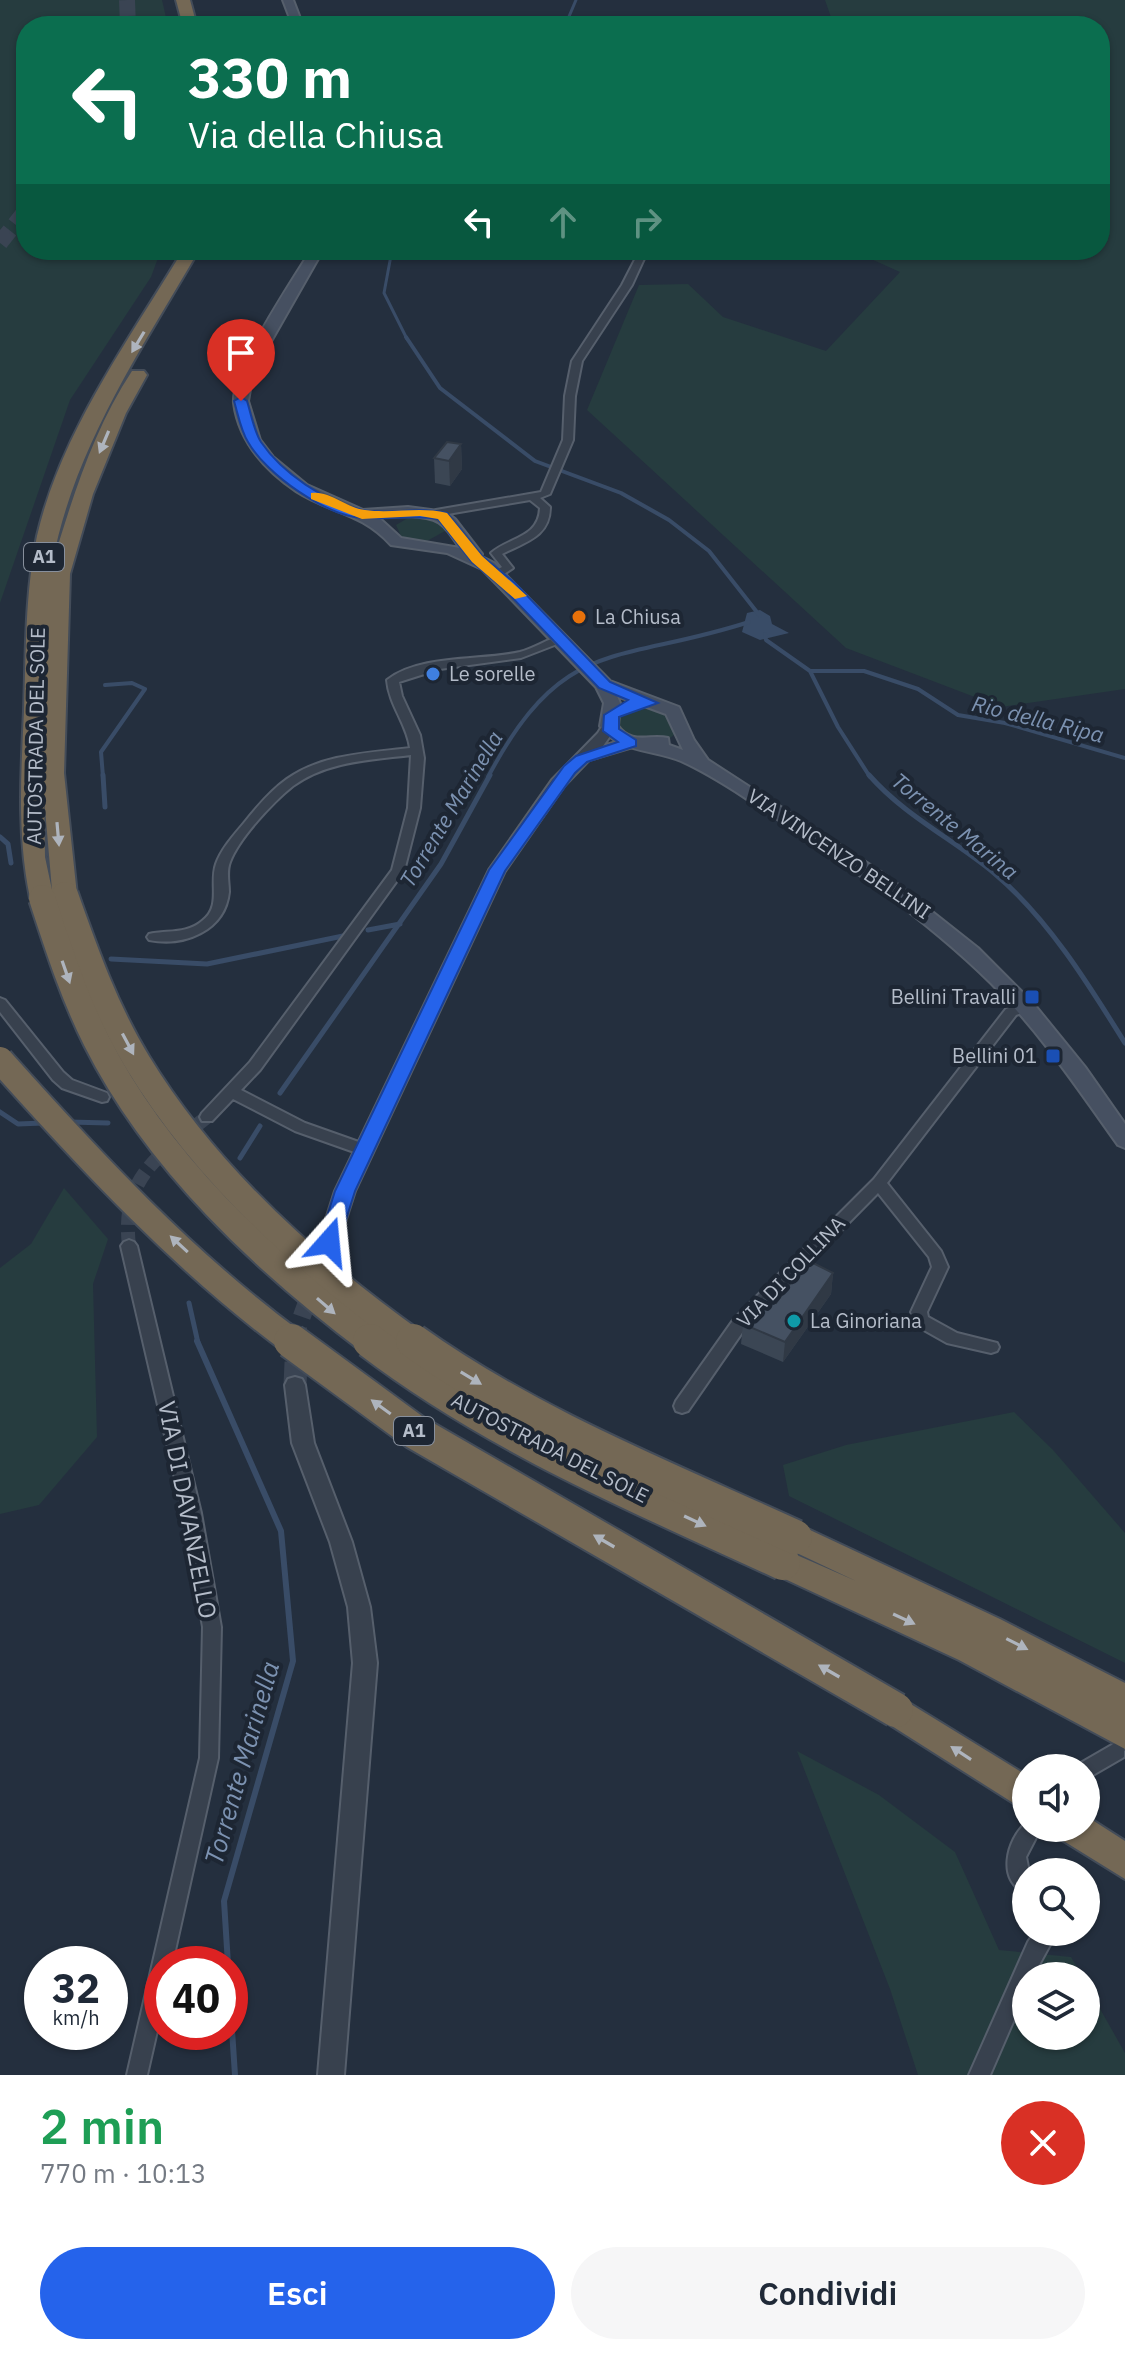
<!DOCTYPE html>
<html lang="it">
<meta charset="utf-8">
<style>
body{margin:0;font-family:"IBM Plex Sans",sans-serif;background:#f6f6f7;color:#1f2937;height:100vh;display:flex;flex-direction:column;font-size:30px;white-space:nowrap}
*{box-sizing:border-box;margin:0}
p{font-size:26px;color:#747a83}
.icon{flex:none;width:44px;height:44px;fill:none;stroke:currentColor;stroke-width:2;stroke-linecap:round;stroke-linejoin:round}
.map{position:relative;height:2075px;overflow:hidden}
.panel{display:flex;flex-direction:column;background:#fff;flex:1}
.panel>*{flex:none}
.top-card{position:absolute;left:16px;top:16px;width:1094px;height:244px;border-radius:32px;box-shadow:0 2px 6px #0004;background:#0b6e4f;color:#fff;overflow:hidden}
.tools{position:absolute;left:1012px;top:1754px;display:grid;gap:16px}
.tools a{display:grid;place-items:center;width:88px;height:88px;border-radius:50%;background:#fff;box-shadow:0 2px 6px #0004;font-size:40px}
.speed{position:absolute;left:24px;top:1946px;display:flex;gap:16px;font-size:40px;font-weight:700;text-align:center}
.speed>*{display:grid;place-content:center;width:104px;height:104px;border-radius:50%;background:#fff;box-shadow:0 2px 6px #0004;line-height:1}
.speed small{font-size:20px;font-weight:400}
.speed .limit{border:12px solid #d22;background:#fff;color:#111}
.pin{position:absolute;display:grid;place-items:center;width:68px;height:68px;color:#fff;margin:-82px -34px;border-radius:50% 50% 50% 0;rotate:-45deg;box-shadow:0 0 8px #0007}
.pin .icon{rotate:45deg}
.me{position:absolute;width:88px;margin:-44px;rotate:18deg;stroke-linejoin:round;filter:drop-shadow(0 0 6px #0008)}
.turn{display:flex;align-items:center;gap:28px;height:168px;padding:0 40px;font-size:36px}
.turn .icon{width:104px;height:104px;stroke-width:2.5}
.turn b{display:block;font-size:56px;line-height:68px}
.lanes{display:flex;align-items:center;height:76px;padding:0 40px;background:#0003;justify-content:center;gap:40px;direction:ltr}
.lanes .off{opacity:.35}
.round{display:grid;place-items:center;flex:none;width:84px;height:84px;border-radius:42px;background:#f6f6f7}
.headline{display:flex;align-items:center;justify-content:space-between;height:136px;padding:0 40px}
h1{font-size:48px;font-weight:600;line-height:60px;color:#1e9e55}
.button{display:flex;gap:16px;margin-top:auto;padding:16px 40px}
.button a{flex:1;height:92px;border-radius:48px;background:#2563eb;color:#fff;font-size:32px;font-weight:600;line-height:92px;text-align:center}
.button a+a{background:#f6f6f7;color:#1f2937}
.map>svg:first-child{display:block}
.green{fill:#263c3f}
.water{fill:#394c67}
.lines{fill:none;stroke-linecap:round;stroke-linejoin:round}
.stream-far3{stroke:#394c67;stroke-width:3}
.stream-far2{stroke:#394c67;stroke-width:4}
.stream-far1{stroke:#394c67;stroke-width:5}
.stream{stroke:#394c67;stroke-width:6}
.minor-tunnel{stroke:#3a4453;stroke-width:14;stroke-dasharray:14 7;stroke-linecap:butt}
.tertiary-tunnel-far1{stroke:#3a4453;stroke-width:18;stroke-dasharray:18 9;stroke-linecap:butt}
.tertiary-tunnel{stroke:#3a4453;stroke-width:23;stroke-dasharray:23 12;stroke-linecap:butt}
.motorway-tunnel{stroke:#3a4453;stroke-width:16;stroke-dasharray:16 8;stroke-linecap:butt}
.minor-casing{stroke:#565f6c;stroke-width:4}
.tertiary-casing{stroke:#565f6c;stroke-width:4}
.secondary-casing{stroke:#565f6c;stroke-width:4}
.motorway-casing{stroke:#434c59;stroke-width:4}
.minor{fill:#38414e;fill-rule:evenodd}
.tertiary{fill:#38414e;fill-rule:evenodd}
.secondary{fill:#465061;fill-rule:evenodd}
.motorway{fill:#746855;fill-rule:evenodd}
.motorway-bridge-far1-casing{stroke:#434c59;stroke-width:30;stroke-linecap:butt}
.motorway-bridge-casing{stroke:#434c59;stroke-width:38;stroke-linecap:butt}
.motorway-bridge-far1{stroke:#746855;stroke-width:26}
.motorway-bridge{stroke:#746855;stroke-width:34}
.wall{fill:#3b4654}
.shaded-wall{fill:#303945}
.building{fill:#455162;stroke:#303945;stroke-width:2}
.oneway{fill:#aeb4bd}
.route{fill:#2563eb;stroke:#184099;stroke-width:2}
.slow{fill:#f59e0b}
.food-dot{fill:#e8710a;stroke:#1d2633;stroke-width:3}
.shop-dot{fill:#3f7fe0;stroke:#1d2633;stroke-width:3}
.transit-dot{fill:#1a4fb4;stroke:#1d2633;stroke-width:3}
.culture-dot{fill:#0f9aa8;stroke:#1d2633;stroke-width:3}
.labels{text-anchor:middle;stroke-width:8;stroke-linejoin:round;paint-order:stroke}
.shield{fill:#1d2633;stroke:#878f9c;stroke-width:2}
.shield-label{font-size:18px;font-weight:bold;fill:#b4bcc9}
.poi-label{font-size:20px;fill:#b4bcc9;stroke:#1d2633;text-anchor:start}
.street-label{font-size:20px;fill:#b4bcc9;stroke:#1d2633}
.water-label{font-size:22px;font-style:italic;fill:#7c92b1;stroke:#1d2633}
.near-street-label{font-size:24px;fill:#b4bcc9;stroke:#1d2633}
.near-water-label{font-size:26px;font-style:italic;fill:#7c92b1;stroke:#1d2633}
</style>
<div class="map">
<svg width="1125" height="2075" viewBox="0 0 1125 2075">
<rect width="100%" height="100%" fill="#242f3e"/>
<g class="green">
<polygon points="0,0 162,0 168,26 26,26 26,250 161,250 151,277 70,400 0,603"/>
<polygon points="825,0 1125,0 1125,689 1001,707 846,648 587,410 639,285 688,284 723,317 826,351 900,272 851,250 1100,250 1100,26 834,26"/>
<polygon points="413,515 430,516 445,526 445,531 427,541 402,538 396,525"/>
<polygon points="640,703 667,707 678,732 666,741 630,743 609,720 623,706"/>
<polygon points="64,1188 108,1239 93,1284 97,1437 39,1505 0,1514 0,1268 31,1244"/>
<polygon points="1014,1412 1053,1450 1125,1533 1125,1663 789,1496 783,1465 846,1445"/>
<polygon points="797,1751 879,1795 955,1852 999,1950 1071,1957 1082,1976 1026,1976 1026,2036 1086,2036 1086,1984 1125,2053 1125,2075 918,2075 890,1989"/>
</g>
<polygon class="water" points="760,610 770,616 772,624 789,633 760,640 742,632 747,613"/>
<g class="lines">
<g class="stream-far3">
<polyline points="565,26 576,0"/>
<polyline points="392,250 384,293 407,339"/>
</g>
<g class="stream-far2">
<polyline points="406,337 440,388 535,461 621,493 669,520 709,551 760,616"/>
<polyline points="765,634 766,640 810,671 838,727 870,777"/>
<polyline points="811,671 864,671 918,689 958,715 1005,723 1125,758"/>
<polyline points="103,777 101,752 145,689 132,683 105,685"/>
<path d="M488,777c76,-143 128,-112 261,-155"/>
</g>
<g class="stream-far1">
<polyline points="103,775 105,807"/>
<path d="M869,775c36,41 84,64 125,98 53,44 95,112 131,170"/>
<polyline points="0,837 8,844 11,863"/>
<polyline points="368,930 400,924"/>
<polyline points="111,959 207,964 343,936"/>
<polyline points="280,1093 441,864 490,775"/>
<polyline points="0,1112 18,1124 43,1123"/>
<polyline points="69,1122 108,1123"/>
<polyline points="240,1158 260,1126"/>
<polyline points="189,1303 198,1343"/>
</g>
<g class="stream">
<polyline points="197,1341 281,1531 293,1661 224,1901 228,1964"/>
<polyline points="230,2000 235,2075"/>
</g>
<path class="minor-tunnel" d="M129,1246c-8,-69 29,-90 78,-129"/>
<polyline class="tertiary-tunnel-far1" points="297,1343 298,1327 328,1244"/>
<polyline class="tertiary-tunnel" points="295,1385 297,1341"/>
<g class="motorway-tunnel">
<polyline points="127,0 128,26"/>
<polyline points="0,243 26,210"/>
</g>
<defs>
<g id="minor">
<path d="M640,250h8l-16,35 -50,76 -7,35 -2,44 -23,54 -10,4 10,9c0,30 -25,35 -48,47l11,14 -12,8h-8v-4l9,-5 -11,-14c18,-16 48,-15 49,-45l-10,-8 -94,16 -5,-3 5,-3 105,-18 22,-52 2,-44 7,-35 50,-76z"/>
<path d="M561,636l4,1v4l-44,17 -81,11 -41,13 3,14 18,39 4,23 -4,50 -16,63 -144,199 -19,20 64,33 65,23 2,4 -2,4h-10l-65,-23 -62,-32 -21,22h-10l-2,-4 2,-4 48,-51 142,-192 16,-62 3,-53c-40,5 -84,6 -118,31 -20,16 -54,52 -63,76 -4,10 -1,20 -1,30 -4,39 -45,55 -80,48l-2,-3 2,-3c18,-4 38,0 53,-13 20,-15 7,-37 14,-57 5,-15 18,-29 28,-41 12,-15 26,-32 43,-44 35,-25 82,-26 123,-31 -3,-24 -21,-43 -23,-68 33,-26 94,-19 133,-28 15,-4 27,-13 41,-16z"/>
<polygon points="0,998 5,1000 63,1072 72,1080 107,1093 109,1097 107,1101 102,1102 62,1088 53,1080 0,1012"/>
<polygon points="1025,1002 1032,1007 1030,1010 1016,1015 887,1183 941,1251 948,1267 927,1312 928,1317 957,1333 997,1343 999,1347 997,1351 991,1353 947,1343 915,1325 911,1312 932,1267 929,1257 878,1193 746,1327 688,1411 682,1413 676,1411 674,1406 676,1401 734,1319 874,1179 1006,1009"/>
<polygon points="129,1240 134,1242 137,1246 201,1513 221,1627 218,1758 172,1964 162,1964 162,2009 147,2075 127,2075 200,1758 203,1627 183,1513 121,1246 124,1242"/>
<polygon points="1117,1742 1124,1745 1124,1757 1086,1779 1086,1768 1078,1768 1079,1764"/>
<path d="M1026,1823v5h13l1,2 -14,27 3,15h-3v21c-30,-12 -19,-54 0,-70z"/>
<polygon points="1035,1932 1057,1932 1033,1976 1026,1976 1026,1992 990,2075 969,2075 1028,1942"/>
</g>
<g id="tertiary">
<polygon points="609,721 617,726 603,746 630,738 638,743 636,746 589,760 564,786 505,871 355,1191 338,1244 335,1249 321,1249 318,1244 335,1191 489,870 552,780 598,733 604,723"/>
<polygon points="295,1377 302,1379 305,1385 314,1443 352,1542 370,1607 377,1663 344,2075 318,2075 353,1663 348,1607 330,1542 292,1443 285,1385 288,1379"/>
</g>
<g id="secondary">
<polygon points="283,0 293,0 303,26 293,26"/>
<path d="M311,250h12l-70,123 -5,28 12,39 13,17 34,28 56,25 45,-3 38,5 9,7 27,35 -2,2 14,7 116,118 69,26 15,33 14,20 179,116 91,72 55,55 52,64 40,57v24l-7,-3c-40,-56 -78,-113 -127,-162 -74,-73 -161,-129 -247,-186 -20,-13 -41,-26 -63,-36 -29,-12 -62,-8 -81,-35l4,-23 -8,-16 -114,-118 -35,-16 -56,-8c-30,-33 -61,-32 -95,-54 -31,-21 -57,-50 -62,-88 -3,-32 58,-122 77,-153zM408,516c32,1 35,7 52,32l-59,-10 -23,-21zM617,696l49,18 17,36 -14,-5 -1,-7c-18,-4 -37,7 -50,-12l2,-23z"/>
</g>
<g id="motorway">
<polygon points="176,0 190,0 197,26 183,26"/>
<path d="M183,250h16c-58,100 -126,199 -147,315 20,-66 41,-135 80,-194h12l3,4 -21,38 -33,81 -23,80 -6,199 13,122 -12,8 -11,-6 -3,7 -9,2 -12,-8c-13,-62 -9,-124 -6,-187 2,-58 1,-118 13,-175 24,-104 92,-196 146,-286zM44,797l8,93 -7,-33z"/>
<polygon points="795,1523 1000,1619 1125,1683 1125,1749 959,1660 772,1573 767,1563 772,1553 783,1549 856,1581 784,1547 779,1537 784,1527"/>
<polygon points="896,1695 1026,1775 1026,1811 884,1721 879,1710 884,1699"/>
<polygon points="1086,1816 1125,1841 1125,1879 1062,1840 1057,1828 1086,1828"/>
</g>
</defs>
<use href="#minor" class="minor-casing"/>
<use href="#tertiary" class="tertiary-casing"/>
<use href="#secondary" class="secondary-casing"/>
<use href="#motorway" class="motorway-casing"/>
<use href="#minor" class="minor"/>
<use href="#tertiary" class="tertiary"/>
<use href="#secondary" class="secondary"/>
<use href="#motorway" class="motorway"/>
<defs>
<g id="motorway-bridge-far1">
<path d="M65,895c20,57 41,116 73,168 69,113 170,204 277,280"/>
<path d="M42,898c16,49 31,96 54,142 61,122 169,222 276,303"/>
<path d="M0,1060c90,101 185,203 294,283"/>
</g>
<g id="motorway-bridge">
<polyline points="291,1341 415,1432 896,1710"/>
<path d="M370,1341c126,96 270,156 413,222"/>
<path d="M413,1341c116,83 253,137 382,196"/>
</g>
</defs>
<use href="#motorway-bridge-far1" class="motorway-bridge-far1-casing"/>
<use href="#motorway-bridge" class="motorway-bridge-casing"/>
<use href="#motorway-bridge-far1" class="motorway-bridge-far1"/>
<use href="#motorway-bridge" class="motorway-bridge"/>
</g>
<g class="wall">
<polygon points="461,444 462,469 450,486 435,483 434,458"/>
<polygon points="833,1273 831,1294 783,1362 741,1344 743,1324 776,1303"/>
</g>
<g class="shaded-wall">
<polygon points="461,444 462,469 450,486 449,461"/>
<polygon points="833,1273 831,1294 783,1362 785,1342"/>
</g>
<g class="building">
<polygon points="447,442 461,444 449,461 434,458"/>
<polygon points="807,1260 833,1273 785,1342 743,1324 763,1297 776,1303"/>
</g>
<defs><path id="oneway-solid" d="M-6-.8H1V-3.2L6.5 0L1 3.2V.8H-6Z" transform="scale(2)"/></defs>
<g class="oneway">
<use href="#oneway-solid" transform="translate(138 342) rotate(121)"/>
<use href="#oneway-solid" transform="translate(104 442) rotate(113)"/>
<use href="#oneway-solid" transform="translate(58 834) rotate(85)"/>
<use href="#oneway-solid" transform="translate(66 972) rotate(71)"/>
<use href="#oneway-solid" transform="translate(128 1044) rotate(62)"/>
<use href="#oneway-solid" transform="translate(179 1244) rotate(-137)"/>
<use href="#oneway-solid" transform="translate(326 1306) rotate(41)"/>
<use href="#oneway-solid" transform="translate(471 1378) rotate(31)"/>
<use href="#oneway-solid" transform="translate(381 1407) rotate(-144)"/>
<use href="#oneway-solid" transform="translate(695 1521) rotate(25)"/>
<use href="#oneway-solid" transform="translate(604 1541) rotate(-150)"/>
<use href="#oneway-solid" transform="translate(904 1619) rotate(25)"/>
<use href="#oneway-solid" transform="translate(1017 1644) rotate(27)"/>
<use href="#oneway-solid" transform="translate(829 1671) rotate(-150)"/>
<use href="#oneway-solid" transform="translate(961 1753) rotate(-147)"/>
</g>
<path class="route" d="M241,397l6,4c4,13 7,30 14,41 21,31 64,60 101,68 27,5 56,-4 85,3l35,43 33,27 95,99 48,21 -39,14v12l17,11v6l-49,16 -12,11 -70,98 -150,320 -16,51 -10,8 -10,-8 16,-51 154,-321 75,-104 12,-10 42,-14 -15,-11 1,-16 24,-15 -29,-12 -95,-99 -32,-27 -34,-43c-25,-5 -49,1 -74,-1 -37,-1 -98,-44 -116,-76 -7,-11 -10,-28 -14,-41z"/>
<path class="slow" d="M311,493c19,-3 35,15 54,17 28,4 54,-4 82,3l35,43 45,40 -12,3 -43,-37 -34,-43 -18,-3 -58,3 -51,-20z"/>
<circle class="food-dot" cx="579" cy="617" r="8"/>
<circle class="shop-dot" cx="433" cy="674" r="8"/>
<g class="transit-dot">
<rect x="1024" y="989" width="16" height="16" rx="4"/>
<rect x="1045" y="1048" width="16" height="16" rx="4"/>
</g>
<circle class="culture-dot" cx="794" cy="1321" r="8"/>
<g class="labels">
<g class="shield">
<rect x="24" y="543" width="40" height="28" rx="6"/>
<rect x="394" y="1417" width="40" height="28" rx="6"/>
</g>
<g class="shield-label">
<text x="44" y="563">A1</text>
<text x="414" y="1437">A1</text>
</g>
<g class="poi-label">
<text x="595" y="624">La Chiusa</text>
<text x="449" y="681">Le sorelle</text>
<text x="1016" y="1004" text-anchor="end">Bellini Travalli</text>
<text x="1037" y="1063" text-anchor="end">Bellini 01</text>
<text x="810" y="1328">La Ginoriana</text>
</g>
<g class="street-label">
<text transform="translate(36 736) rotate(-89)" y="7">AUTOSTRADA DEL SOLE</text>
<text transform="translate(839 854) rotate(34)" y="7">VIA VINCENZO BELLINI</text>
<text transform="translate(791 1272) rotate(-46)" y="7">VIA DI COLLINA</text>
<text transform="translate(550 1448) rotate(27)" y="7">AUTOSTRADA DEL SOLE</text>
</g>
<g class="water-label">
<text transform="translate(1038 719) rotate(14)" y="8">Rio della Ripa</text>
<text transform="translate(451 809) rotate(-59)" y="8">Torrente Marinella</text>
<text transform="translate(955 826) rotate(39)" y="8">Torrente Marina</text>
</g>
<g class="near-street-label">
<text transform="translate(187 1510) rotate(79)" y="8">VIA DI DAVANZELLO</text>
</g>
<g class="near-water-label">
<text transform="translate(242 1763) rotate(-74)" y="9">Torrente Marinella</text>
</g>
</g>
</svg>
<div class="tools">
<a><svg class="icon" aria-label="sound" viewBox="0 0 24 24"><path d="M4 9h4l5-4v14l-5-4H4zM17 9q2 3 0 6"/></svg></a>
<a><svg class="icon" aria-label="search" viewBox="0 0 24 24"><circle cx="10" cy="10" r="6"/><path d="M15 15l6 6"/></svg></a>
<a><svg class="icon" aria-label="layers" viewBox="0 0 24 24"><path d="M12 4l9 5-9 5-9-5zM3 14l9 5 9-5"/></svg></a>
</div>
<div class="speed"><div>32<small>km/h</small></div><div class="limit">40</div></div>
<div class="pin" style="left:241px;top:401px;background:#d93025"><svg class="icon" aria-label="arrive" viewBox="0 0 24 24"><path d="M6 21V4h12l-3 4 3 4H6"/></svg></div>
<svg class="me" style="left:329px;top:1242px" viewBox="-20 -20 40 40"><path d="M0-17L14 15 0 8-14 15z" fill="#2563eb" stroke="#fff" stroke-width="4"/></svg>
<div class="top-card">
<div class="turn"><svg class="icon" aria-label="left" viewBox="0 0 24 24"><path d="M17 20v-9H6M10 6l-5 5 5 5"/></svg><div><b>330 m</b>Via della Chiusa</div></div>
<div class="lanes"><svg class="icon" aria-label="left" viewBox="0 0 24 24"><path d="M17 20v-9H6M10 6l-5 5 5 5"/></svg><svg class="icon off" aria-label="ahead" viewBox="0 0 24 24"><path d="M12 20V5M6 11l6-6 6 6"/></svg><svg class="icon off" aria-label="right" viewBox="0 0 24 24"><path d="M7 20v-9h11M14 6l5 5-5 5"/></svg></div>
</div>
</div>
<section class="panel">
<div class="headline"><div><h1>2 min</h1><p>770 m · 10:13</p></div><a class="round" style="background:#d93025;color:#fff"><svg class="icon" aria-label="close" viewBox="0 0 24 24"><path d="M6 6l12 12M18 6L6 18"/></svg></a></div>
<div class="button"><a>Esci</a><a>Condividi</a></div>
</section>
